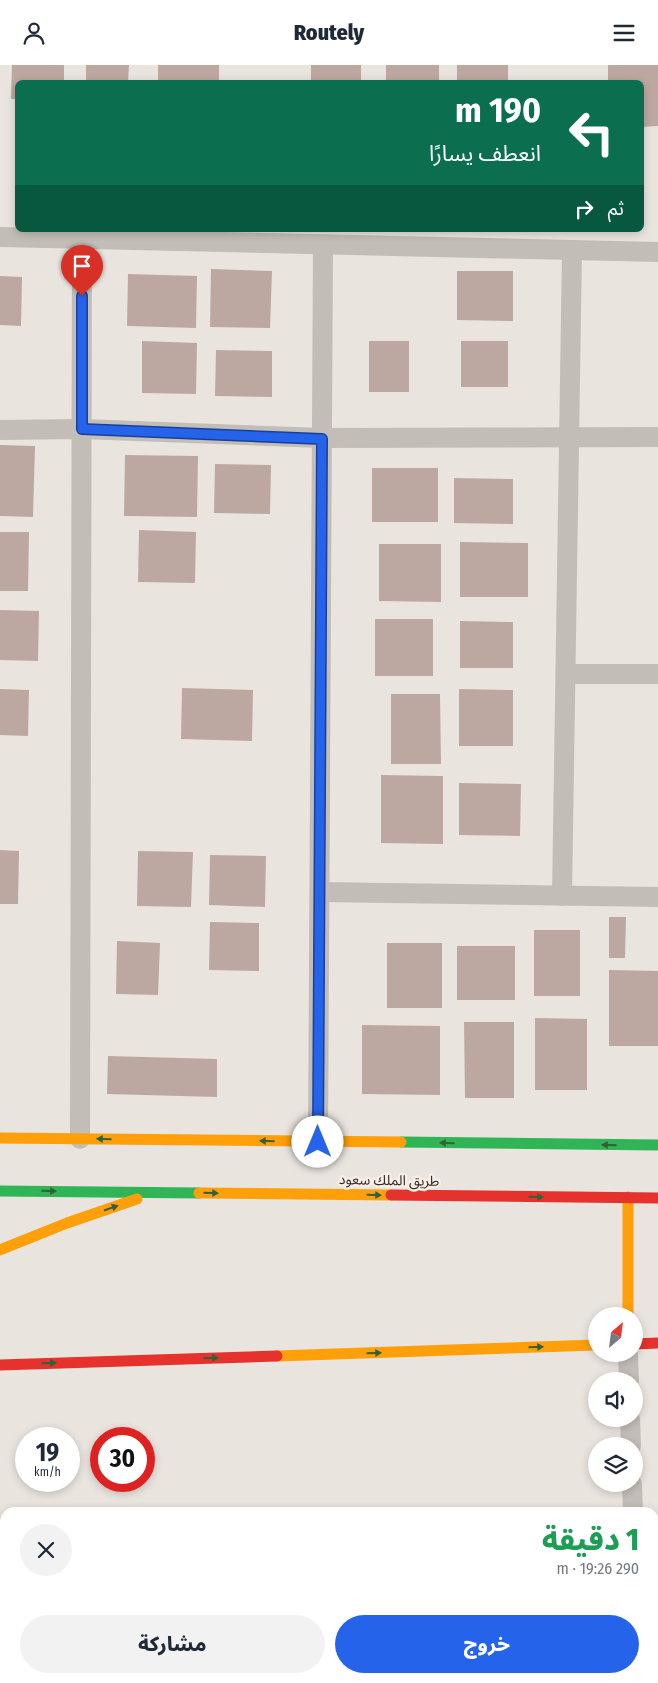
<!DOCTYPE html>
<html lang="ar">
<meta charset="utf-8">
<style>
body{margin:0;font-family:"Fira Sans Condensed","Noto Sans Arabic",sans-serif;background:#f2f2f3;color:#1f2937;direction:rtl;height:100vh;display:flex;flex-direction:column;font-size:19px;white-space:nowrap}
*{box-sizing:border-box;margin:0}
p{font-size:16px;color:#747a83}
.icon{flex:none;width:28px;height:28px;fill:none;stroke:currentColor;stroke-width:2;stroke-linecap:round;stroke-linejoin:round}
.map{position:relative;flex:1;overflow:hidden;direction:ltr}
.details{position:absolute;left:0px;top:1442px;width:659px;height:176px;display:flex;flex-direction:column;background:#fff;border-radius:15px 15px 0 0;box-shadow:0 2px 8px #0003;direction:rtl}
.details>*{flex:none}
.top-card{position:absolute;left:15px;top:15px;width:629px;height:152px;border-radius:8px;box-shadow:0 2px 8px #0003;direction:rtl;background:#0b6e4f;color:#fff;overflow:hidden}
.needle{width:32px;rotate:28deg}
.fabs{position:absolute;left:588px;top:1242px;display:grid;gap:10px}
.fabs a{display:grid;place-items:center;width:55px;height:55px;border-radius:50%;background:#fff;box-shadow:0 2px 8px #0003;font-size:25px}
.speed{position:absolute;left:15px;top:1362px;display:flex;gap:10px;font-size:25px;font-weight:700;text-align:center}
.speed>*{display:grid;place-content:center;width:65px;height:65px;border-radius:50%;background:#fff;box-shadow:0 2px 8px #0003;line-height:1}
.speed small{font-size:12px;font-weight:400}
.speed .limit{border:8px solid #d22;background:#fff;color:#111}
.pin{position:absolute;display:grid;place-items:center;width:42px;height:42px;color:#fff;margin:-51px -21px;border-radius:50% 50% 50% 0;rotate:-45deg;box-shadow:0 0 5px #0007}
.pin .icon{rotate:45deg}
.me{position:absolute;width:55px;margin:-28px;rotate:0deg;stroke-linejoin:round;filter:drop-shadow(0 0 4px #0008)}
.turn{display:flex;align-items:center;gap:18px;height:105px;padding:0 20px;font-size:22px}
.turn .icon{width:65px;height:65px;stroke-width:2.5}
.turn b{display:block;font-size:35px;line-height:42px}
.then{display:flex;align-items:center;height:48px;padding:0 20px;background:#0003;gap:10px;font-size:19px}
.round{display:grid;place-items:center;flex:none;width:52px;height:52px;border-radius:26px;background:#f2f2f3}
.headline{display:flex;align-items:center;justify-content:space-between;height:85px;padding:0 20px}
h1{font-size:30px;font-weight:800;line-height:38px;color:#1e9e55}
.action{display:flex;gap:10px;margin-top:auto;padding:10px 20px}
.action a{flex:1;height:58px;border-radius:30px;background:#2563eb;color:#fff;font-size:20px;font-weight:800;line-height:58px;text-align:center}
.action a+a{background:#f2f2f3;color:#1f2937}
header{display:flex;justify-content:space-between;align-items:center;height:65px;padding:0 20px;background:#fff;font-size:22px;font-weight:800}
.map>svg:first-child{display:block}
.building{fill:#bda8a1}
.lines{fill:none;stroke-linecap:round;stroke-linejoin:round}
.street{stroke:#c3bdb8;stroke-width:20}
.fast{stroke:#30b455;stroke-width:11}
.slow{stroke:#ff9f0a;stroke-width:11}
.jam{stroke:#e5322d;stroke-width:11}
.oneway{fill:#326139}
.route-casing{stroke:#184099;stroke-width:12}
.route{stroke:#2563eb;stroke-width:9}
.labels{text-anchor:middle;stroke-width:5;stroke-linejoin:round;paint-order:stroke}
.street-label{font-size:14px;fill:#332a27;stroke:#f7eee5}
</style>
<header><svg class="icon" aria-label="menu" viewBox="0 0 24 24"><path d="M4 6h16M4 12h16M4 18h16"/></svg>Routely<svg class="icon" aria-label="person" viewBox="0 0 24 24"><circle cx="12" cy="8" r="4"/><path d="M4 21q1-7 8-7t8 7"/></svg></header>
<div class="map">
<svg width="658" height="1618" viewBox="0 0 658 1618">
<rect width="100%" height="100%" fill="#eae4df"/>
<g class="building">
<polygon points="12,0 64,0 64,18 18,18 18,34 11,34"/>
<polygon points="86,0 129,0 128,18 86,18"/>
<rect x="158" y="0" width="61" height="18"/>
<rect x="311" y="0" width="50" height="18"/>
<rect x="386" y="0" width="53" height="18"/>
<rect x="457" y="0" width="51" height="18"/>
<polygon points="608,0 658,0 658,61 641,62 641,18 608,18"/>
<polygon points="16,75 18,75 18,106 15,106"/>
<polygon points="211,204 272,206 270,263 210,262"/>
<polygon points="457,206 513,206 513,256 457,255"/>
<polygon points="128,209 197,211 196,263 127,261"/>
<polygon points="0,211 22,212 21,261 0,260"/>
<polygon points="142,276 197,278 196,329 142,328"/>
<rect x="369" y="276" width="40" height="51"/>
<rect x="461" y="276" width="47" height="46"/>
<polygon points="216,285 272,286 272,332 215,331"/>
<polygon points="0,380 35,381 33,452 0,451"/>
<polygon points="125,390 198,391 197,452 124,451"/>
<polygon points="215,399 271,400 270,449 214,448"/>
<rect x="372" y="403" width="66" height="54"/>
<polygon points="454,413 513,414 513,459 454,458"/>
<polygon points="139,465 196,467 195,518 138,517"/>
<polygon points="0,467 29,467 28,526 0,526"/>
<polygon points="460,477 528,478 528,532 460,532"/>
<polygon points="379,479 441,479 441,537 379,536"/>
<polygon points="0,545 39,546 38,596 0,595"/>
<rect x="375" y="554" width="58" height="57"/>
<polygon points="460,556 513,557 513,603 460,603"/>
<polygon points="182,623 253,625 252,676 181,674"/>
<polygon points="0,624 29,625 28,671 0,670"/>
<polygon points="459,624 513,625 513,681 459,681"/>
<polygon points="391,629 440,629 441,699 391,699"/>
<polygon points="381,710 443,711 443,779 381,778"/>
<polygon points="459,718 521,719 520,771 459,770"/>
<polygon points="0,785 19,786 18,839 0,839"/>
<polygon points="138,786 193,787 191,842 137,841"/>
<polygon points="210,790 266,791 265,842 209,840"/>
<polygon points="609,852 626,852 625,893 609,893"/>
<polygon points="210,857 259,858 259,906 209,905"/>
<rect x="534" y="865" width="46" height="66"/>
<polygon points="117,876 160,878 158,930 116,929"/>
<rect x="387" y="878" width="55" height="65"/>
<rect x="457" y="881" width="58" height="54"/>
<polygon points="609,905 658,906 658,981 609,981"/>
<polygon points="535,953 587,954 587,1025 535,1025"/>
<polygon points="464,957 514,957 514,1033 465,1033"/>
<polygon points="362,960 440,961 440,1030 362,1029"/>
<polygon points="108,991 217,994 217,1032 107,1029"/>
</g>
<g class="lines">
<g class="street">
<polyline points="0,172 658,187"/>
<polyline points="0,365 82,364 322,373 658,372"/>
<polyline points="566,609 658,609"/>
<polyline points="320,827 658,832"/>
<polyline points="562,831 572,185"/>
<polyline points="80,1074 82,174"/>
<polyline points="318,1077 323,180"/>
<polyline points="628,1289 629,1316"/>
<polyline points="630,1354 631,1381"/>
<polyline points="632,1419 633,1448"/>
<polyline points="654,1579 658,1579"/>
<polyline points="0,1607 5,1606"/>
<polyline points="170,1614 170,1618"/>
<polyline points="407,1614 407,1618"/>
</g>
<g class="fast">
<polyline points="401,1077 658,1080"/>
<polyline points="0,1126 199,1128"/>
</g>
<g class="slow">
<polyline points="0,1073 401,1077"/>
<polyline points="199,1128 391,1130"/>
<polyline points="628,1132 628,1251"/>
<polyline points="0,1185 67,1158 137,1134"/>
<polyline points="277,1291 596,1280"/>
</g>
<g class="jam">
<polyline points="391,1130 658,1133"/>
<polyline points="634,1279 658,1278"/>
<polyline points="0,1300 277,1291"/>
</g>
</g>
<defs><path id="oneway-solid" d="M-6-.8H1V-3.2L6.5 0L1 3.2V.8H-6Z" transform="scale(1.25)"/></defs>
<g class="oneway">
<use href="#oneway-solid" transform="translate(104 1074) rotate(-179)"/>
<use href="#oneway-solid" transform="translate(267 1076) rotate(-179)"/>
<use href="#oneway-solid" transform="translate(447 1078) rotate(-179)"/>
<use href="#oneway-solid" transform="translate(609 1080) rotate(-179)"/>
<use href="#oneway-solid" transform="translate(49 1126) rotate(1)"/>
<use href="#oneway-solid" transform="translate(211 1128) rotate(1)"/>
<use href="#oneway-solid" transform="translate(374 1130) rotate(1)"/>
<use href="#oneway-solid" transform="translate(536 1132) rotate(1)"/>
<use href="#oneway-solid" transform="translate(111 1143) rotate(-19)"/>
<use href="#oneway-solid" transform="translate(536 1282) rotate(-2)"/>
<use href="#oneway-solid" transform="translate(374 1288) rotate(-2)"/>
<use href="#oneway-solid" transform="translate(211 1293) rotate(-2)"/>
<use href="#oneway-solid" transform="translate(49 1298) rotate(-2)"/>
</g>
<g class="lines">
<defs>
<polyline id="route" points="82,231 82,364 322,374 318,1077"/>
</defs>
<use href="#route" class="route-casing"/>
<use href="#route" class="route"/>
</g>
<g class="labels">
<g class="street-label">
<text transform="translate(389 1115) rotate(1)" y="5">طريق الملك سعود</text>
</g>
</g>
</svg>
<div class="fabs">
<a><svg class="needle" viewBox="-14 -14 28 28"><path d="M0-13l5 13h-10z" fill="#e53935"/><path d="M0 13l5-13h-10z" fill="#747a83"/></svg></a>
<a><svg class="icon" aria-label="sound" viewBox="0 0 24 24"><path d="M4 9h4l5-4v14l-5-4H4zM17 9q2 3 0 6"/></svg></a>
<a><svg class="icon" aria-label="layers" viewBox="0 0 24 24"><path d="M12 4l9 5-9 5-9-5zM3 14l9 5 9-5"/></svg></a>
</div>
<div class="speed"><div>19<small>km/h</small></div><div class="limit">30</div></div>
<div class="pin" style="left:82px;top:231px;background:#d93025"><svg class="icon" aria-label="arrive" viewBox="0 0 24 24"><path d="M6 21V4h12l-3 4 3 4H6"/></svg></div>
<svg class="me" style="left:318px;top:1077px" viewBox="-20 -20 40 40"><circle r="19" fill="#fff"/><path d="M0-13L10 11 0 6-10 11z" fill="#2563eb"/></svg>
<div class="top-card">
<div class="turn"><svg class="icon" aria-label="left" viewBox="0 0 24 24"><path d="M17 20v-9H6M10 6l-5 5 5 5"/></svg><div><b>190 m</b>انعطف يسارًا</div></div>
<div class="then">ثم<svg class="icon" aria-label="right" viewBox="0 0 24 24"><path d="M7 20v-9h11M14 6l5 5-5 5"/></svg></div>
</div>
<section class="details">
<div class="headline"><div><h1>1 دقيقة</h1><p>290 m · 19:26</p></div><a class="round"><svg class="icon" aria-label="close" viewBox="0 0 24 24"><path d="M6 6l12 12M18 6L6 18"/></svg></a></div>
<div class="action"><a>خروج</a><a>مشاركة</a></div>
</section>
</div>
